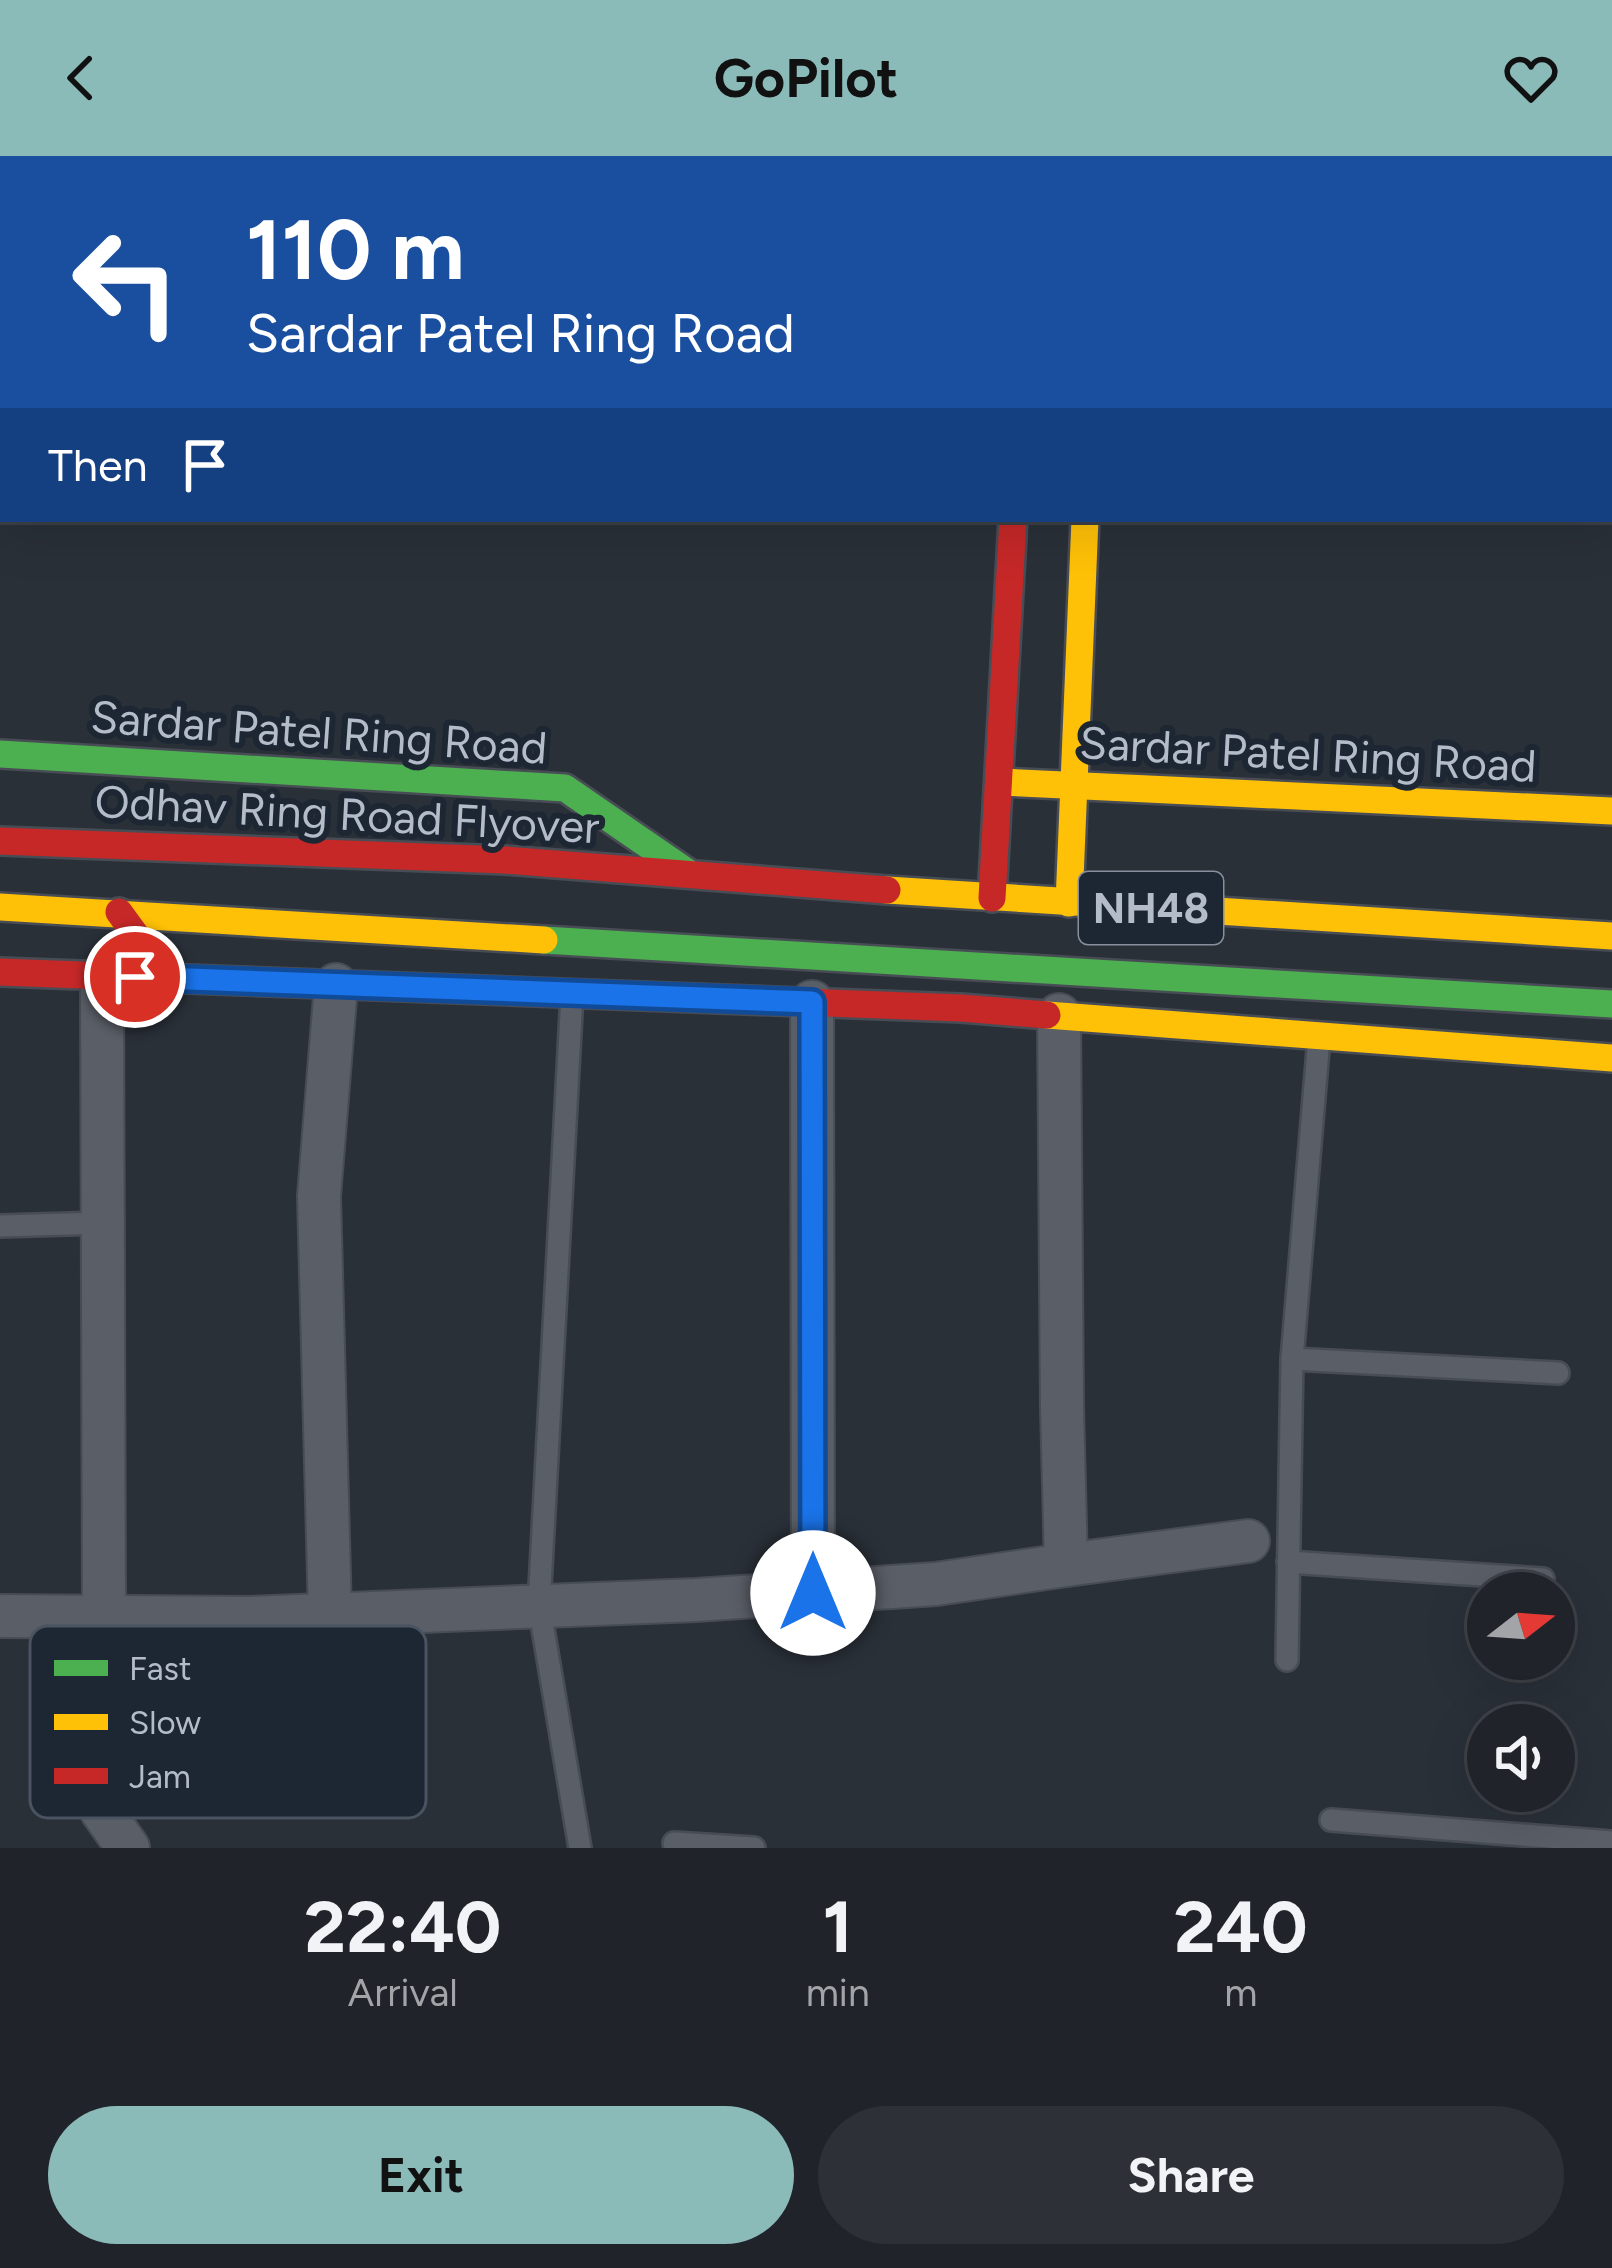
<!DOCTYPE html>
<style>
body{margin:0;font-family:Figtree,sans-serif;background:#2d3036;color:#f1f3f6;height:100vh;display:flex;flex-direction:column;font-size:45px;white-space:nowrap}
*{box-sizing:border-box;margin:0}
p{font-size:39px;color:#a2a4a8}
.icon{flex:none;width:66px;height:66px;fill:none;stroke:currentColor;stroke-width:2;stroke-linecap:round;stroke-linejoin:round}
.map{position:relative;height:1692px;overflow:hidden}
.panel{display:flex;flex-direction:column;background:#20242a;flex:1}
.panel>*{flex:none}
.top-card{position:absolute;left:0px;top:0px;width:1614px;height:366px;box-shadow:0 12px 48px #0002,0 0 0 3px #3d4147;background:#1a4fa0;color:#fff;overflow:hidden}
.needle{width:78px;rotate:73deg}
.fabs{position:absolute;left:1467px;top:1416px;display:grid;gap:24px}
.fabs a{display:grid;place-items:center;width:108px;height:108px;border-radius:50%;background:#20242a;box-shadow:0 12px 48px #0002,0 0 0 3px #3d4147;font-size:60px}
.pin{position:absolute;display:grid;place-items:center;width:102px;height:102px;color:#fff;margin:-51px;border:6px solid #fff;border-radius:50%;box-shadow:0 3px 12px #0007}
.me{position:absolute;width:132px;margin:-66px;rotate:0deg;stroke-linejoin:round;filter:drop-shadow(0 0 9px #0008)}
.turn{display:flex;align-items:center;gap:42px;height:252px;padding:0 48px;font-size:54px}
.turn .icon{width:156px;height:156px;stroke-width:2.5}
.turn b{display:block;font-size:84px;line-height:102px}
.then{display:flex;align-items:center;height:114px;padding:0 48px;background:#0003;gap:24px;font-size:45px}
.eta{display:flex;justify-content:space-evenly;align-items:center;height:204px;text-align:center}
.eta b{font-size:72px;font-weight:700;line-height:84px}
.action{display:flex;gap:24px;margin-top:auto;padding:24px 48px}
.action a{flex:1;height:138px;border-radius:72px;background:#8bbbb9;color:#111;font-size:48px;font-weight:700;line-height:138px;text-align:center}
.action a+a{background:#2d3036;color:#f1f3f6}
header{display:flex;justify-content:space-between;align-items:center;height:156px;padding:0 48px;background:#8bbbb9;color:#111;font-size:54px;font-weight:700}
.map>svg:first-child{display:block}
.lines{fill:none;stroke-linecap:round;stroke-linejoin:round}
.lane-casing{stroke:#484c55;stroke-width:26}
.street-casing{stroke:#484c55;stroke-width:46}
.fast-casing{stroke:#484c55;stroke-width:32}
.slow-casing{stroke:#484c55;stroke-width:32}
.jam-casing{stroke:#484c55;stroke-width:32}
.lane{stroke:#5a5e66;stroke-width:21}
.street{stroke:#5a5e66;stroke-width:42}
.fast{stroke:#4caf50;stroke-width:27}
.slow{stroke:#ffc107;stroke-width:27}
.jam{stroke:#c62828;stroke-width:27}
.route-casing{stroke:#114b97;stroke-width:30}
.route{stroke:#1a73e8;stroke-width:21}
.labels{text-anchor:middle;stroke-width:12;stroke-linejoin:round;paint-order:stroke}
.shield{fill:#1d2633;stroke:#878f9c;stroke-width:3}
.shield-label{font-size:42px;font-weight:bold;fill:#b4bcc9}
.street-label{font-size:45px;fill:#b4bcc9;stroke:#1d2633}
.key{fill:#1d2633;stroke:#4a5360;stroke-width:3}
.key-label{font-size:33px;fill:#b4bcc9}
</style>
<header><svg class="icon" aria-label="back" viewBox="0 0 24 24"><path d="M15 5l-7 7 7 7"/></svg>GoPilot<svg class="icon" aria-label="heart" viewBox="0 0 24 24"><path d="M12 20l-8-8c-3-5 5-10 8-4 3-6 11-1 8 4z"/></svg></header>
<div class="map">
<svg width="1612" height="1692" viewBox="0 0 1612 1692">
<rect width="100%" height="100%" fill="#2a3038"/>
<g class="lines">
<defs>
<g id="lane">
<polyline points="572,839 539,1449 580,1692"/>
<polyline points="0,1070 103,1067"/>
<polyline points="1292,1203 1558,1217"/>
<polyline points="1288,1406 1543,1423"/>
<polyline points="1287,1504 1292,1203 1319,882"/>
<polyline points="1331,1664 1612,1686"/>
<polyline points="674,1687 754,1692"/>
</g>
<g id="street">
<polyline points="102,820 104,1461 102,1655 128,1692"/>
<polyline points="812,846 813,1437"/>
<polyline points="1066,1409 1248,1385"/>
<polyline points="330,1458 319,1040 336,829"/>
<polyline points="0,1460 249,1462 696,1444 936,1428 1066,1409 1062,1251 1059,859"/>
</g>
<g id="fast">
<polyline points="1031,0 1031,3"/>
<polyline points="0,598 565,632 690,718"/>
<polyline points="544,784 1612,848"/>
</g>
<g id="slow">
<polyline points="1000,626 1612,655"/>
<polyline points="887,734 1612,780"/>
<polyline points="1069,747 1085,363"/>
<polyline points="0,751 544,784"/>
<polyline points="1047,859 1612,902"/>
</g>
<g id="jam">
<polyline points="1100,0 1100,3"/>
<polyline points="0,685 505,704 887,734"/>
<polyline points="992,742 1013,363"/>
<polyline points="119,756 168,823"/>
<polyline points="0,816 961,852 1047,859"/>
</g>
</defs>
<use href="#lane" class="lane-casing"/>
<use href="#street" class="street-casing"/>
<use href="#fast" class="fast-casing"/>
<use href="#slow" class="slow-casing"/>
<use href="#jam" class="jam-casing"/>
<use href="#lane" class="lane"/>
<use href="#street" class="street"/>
<use href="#fast" class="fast"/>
<use href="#slow" class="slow"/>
<use href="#jam" class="jam"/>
</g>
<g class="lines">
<defs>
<polyline id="route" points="135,821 812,846 813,1437"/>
</defs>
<use href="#route" class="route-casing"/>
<use href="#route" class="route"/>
</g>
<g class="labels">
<rect class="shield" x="1079" y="716" width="144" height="72" rx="9"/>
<g class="shield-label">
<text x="1151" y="767">NH48</text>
</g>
<g class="street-label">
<text transform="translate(319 576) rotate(4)" y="16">Sardar Patel Ring Road</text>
<text transform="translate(1308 598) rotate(3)" y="16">Sardar Patel Ring Road</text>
<text transform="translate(347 658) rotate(3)" y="16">Odhav Ring Road Flyover</text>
</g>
</g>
<rect x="30" y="1470" width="396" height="192" rx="18" class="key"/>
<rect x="54" y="1504" width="54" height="16" fill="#4caf50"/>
<rect x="54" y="1558" width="54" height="16" fill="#ffc107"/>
<rect x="54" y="1612" width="54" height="16" fill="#c62828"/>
<g class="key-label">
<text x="129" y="1524">Fast</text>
<text x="129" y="1578">Slow</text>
<text x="129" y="1632">Jam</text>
</g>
</svg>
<div class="fabs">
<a><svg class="needle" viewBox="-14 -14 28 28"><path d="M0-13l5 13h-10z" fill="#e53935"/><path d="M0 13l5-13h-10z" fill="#a2a4a8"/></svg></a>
<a><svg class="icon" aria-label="sound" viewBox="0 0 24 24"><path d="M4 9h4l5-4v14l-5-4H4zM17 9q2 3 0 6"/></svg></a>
</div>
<div class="pin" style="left:135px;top:821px;background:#d93025"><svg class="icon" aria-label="arrive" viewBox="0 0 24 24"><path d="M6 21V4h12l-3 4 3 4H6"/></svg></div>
<svg class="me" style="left:813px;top:1437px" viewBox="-20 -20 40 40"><circle r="19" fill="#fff"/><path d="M0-13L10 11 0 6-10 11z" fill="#1a73e8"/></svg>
<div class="top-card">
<div class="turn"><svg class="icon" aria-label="left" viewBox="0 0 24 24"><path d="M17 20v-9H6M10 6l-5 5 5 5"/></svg><div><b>110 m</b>Sardar Patel Ring Road</div></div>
<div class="then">Then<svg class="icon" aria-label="arrive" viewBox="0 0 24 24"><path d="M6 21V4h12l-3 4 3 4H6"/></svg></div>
</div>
</div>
<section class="panel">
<div class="eta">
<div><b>22:40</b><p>Arrival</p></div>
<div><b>1</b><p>min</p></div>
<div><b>240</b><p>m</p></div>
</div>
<div class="action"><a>Exit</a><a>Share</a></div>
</section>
